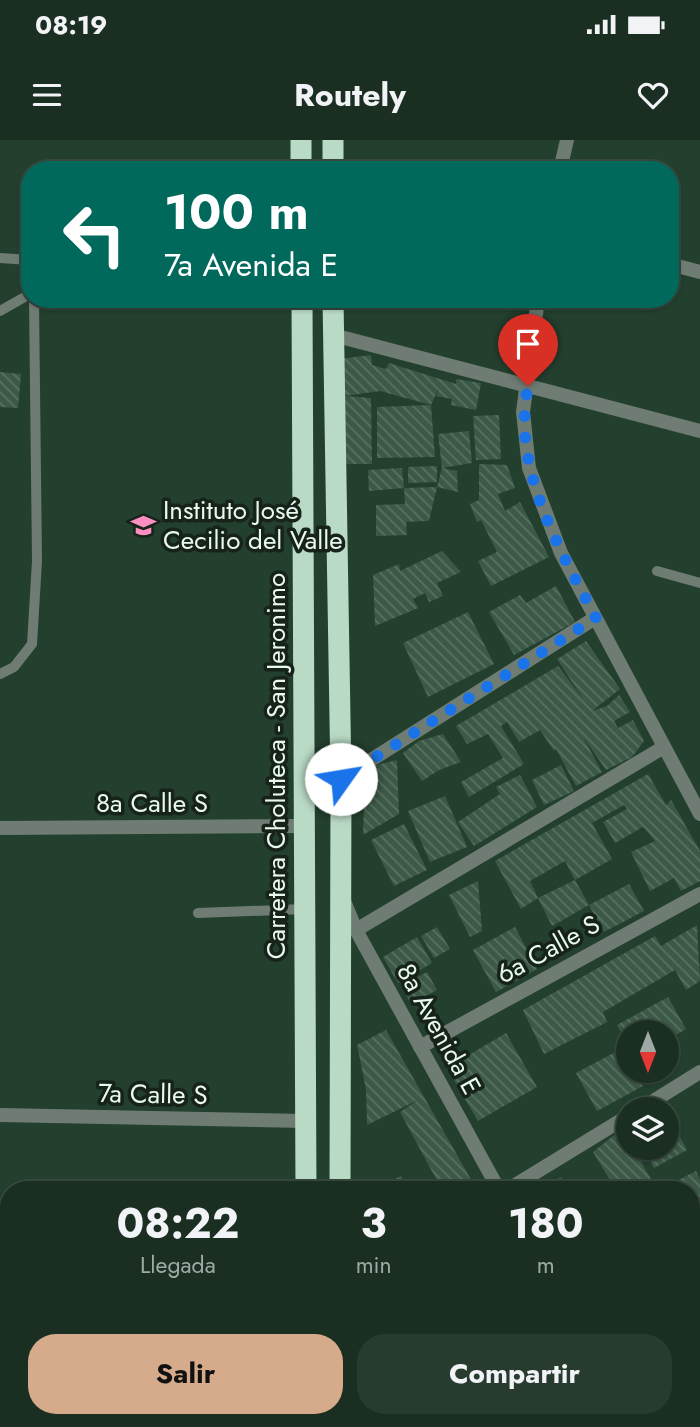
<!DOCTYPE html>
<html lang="es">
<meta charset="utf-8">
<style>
body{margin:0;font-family:Jost,sans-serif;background:#273b2f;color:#f1f3f6;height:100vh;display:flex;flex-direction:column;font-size:26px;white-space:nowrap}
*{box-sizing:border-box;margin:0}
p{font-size:23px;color:#9fa9a5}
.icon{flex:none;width:38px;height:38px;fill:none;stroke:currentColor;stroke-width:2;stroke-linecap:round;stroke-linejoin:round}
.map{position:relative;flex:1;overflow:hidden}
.side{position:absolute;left:0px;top:1041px;width:700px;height:247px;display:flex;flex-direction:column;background:#1a2f22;border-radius:28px 28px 0 0;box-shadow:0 2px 5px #0004,0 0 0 2px #384a40}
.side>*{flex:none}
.hud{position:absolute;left:21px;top:21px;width:658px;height:147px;border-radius:28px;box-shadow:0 2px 5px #0004,0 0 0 2px #384a40;background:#00695c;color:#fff;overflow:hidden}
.needle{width:46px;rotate:180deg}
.controls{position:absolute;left:616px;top:880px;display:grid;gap:14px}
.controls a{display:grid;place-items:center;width:63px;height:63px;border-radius:50%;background:#1a2f22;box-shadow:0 2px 5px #0004,0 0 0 2px #384a40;font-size:35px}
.pin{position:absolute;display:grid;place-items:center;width:60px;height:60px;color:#fff;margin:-72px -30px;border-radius:50% 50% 50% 0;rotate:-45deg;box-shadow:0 0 7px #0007}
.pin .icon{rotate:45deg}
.me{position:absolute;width:77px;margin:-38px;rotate:58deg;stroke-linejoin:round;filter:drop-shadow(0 0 5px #0008)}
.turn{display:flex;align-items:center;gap:24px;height:147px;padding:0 28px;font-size:32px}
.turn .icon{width:91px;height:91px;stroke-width:2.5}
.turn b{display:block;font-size:49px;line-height:60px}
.eta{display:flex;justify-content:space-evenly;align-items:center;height:119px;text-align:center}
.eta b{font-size:42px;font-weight:700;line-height:49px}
.cta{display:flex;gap:14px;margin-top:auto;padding:14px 28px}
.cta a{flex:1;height:80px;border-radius:28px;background:#d6ab8b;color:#111;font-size:28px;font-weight:700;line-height:80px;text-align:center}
.cta a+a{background:#273b2f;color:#f1f3f6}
.status{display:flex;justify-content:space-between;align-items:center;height:49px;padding:0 35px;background:#1a2f22;direction:ltr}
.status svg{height:19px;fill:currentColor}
header{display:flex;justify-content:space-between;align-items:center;height:91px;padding:0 28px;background:#1a2f22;font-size:32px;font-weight:700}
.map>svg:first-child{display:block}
.building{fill:url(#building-back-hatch)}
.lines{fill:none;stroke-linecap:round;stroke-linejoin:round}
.lane{stroke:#6f7c73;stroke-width:10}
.street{stroke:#6f7c73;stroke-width:14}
.highway{stroke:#b9dac4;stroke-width:21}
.route{stroke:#1a73e8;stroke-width:12;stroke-dasharray:0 21.6}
.labels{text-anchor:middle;stroke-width:7;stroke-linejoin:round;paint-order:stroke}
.poi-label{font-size:26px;fill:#e8f9ee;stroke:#16221a;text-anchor:start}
.street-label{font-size:26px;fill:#e8f9ee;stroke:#16221a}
</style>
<div class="status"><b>08:19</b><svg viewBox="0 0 49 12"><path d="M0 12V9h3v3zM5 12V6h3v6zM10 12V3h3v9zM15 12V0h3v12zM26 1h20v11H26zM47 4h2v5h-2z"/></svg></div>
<header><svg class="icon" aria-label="menu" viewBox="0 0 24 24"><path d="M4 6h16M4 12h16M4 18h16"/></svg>Routely<svg class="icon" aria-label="heart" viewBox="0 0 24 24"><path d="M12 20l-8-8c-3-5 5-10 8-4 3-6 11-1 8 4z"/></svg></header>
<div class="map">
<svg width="700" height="1287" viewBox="0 0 700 1287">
<defs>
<pattern id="building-back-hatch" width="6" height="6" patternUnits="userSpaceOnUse" patternTransform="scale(1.75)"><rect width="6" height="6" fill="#3c5947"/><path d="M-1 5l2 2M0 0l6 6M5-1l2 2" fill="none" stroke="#587262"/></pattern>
</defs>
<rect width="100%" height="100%" fill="#233f2e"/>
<g class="building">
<polygon points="371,215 372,225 386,229 389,223 456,244 456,239 481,243 476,270 451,265 452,259 436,256 439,247 431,265 380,251 345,256 371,258 372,324 344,324 340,219"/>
<polygon points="0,232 21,234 18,268 0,267"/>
<polygon points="431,265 435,317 377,318 377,267"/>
<polygon points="499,275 501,319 476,320 473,276"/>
<polygon points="469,291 472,323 442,328 457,331 458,352 437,347 429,381 406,382 407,395 376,396 376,365 405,364 404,348 437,347 442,328 438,294"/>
<polygon points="479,324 507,325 515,348 498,354 505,371 520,362 549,417 491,446 478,421 497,412 481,380 477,382 470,364 479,360"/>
<polygon points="437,326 437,342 408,343 408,327"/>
<polygon points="402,328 404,348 369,351 368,330"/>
<polygon points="442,411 461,432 437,443 443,456 429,462 425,453 413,459 418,468 375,486 373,435 399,424 400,431"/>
<polygon points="556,446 575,482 514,515 489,472 520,455 526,463"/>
<polygon points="468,472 494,524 428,557 403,503"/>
<polygon points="586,501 620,549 592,571 607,566 619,555 630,572 614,581 618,588 633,580 644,601 632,617 606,630 583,597 602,632 576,646 556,609 554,611 540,590 519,602 507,582 501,586 524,624 469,657 461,642 503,618 488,594 467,604 456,586 558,526 584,560 557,519"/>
<polygon points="443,594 461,622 439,630 422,641 403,613 419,601"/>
<polygon points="397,620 399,674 363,695 365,628"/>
<polygon points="561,625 574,651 544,665 532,640"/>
<polygon points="648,634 666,665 671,660 700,711 700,741 681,751 674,738 650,751 631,712 655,701 643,687 615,703 603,682 627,669 624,665 592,683 612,719 575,740 565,721 530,741 538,758 575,740 589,765 552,786 538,758 521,769 495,721"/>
<polygon points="520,635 537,667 474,706 458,682 500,654 496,647"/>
<polygon points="445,656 467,707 430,722 408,671"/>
<polygon points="404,684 427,730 394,746 371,700"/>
<polygon points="478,741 482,791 470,797 449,755"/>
<polygon points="629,744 644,771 604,792 589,765"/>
<polygon points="697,785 700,841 686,850 675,830 603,872 607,882 544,914 523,870 655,796 661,806"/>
<polygon points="437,787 450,809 434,818 421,796"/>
<polygon points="515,787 537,829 496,852 473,810"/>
<polygon points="417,797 432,823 398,843 383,817"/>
<polygon points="427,832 437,850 411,864 401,846"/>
<polygon points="668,857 686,889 667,900 667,892 628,892 628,905 617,885"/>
<polygon points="386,890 473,1043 459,1050 442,1050 400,972 418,960 367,985 366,949 357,905"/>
<polygon points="506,893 537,947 478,981 447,928"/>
<polygon points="623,908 628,918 628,931 635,931 643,946 597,971 576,933"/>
<polygon points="667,972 687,1010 654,1028 643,1008 667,1008"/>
<polygon points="622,989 628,1000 628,1008 633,1008 651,1039 632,1050 616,1050 593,1012"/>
<polygon points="696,1031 700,1040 700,1067 691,1071 691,1050 659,1050"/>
<polygon points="401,1036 408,1050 380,1050 380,1046"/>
<polygon points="561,1037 568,1050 537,1050"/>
<polygon points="691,1113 700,1128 700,1156 691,1161"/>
<polygon points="691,1203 694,1206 700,1203 700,1234 691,1241"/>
<polygon points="700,1274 700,1287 679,1287"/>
<rect x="213" y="1279" width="58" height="8"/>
<polygon points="395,1279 417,1279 422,1287 381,1287"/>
<polygon points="439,1279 470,1279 471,1281 462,1287 445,1287"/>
<polygon points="527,1279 604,1279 608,1287 531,1287"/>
</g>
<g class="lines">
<g class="lane">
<polyline points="0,118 30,120"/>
<polyline points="0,171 30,154"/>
<polyline points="657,431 700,443"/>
<polyline points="0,534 14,527 32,504 37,421 34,159"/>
<polyline points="198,773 304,769"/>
</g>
<g class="street">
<polyline points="560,30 567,0"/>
<polyline points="670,124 700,132"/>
<polyline points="538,159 523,272 529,328 561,413 700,674"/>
<polyline points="333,195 700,291"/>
<polyline points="341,639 595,478"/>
<polyline points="0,688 304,686"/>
<polyline points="344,761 356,790 499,1050"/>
<polyline points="356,790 664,607"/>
<polyline points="420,907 700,754"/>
<polyline points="639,970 700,932"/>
<polyline points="0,975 305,981"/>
<polyline points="507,1050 628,976"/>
<polyline points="691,1092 700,1087"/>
<polyline points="0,1176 9,1176"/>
<polyline points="691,1264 700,1259"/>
<polyline points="625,1279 629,1287"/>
<polyline points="351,1287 364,1279"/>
<polyline points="651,1287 665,1279"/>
</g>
<g class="highway">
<polyline points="301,0 301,30"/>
<polyline points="333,30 333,0"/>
<polyline points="302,159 306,1050"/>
<polyline points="333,159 341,639 340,1050"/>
<polyline points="310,1279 310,1287"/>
<polyline points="341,1279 341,1287"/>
</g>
</g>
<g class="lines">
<path class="route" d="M341,639l255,-161c-37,-70 -85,-151 -68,-232"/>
</g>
<defs>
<symbol id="school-bare" viewBox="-9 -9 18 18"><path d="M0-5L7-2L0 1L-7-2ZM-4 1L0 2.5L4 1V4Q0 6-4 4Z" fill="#fd8ec0" stroke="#16221a" stroke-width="2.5" paint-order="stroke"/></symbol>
</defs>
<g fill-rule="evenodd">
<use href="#school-bare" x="126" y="368" width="35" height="35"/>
</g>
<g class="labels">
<g class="poi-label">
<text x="163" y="379">Instituto José<tspan x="163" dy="30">Cecilio del Valle</tspan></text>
</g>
<g class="street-label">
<text transform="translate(276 626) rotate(-90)" y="9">Carretera Choluteca - San Jeronimo</text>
<text x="152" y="672">8a Calle S</text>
<text transform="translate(548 809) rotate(-29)" y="9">6a Calle S</text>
<text transform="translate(439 889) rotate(61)" y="9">8a Avenida E</text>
<text transform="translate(153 954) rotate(1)" y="9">7a Calle S</text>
</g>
</g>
</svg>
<div class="controls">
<a><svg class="needle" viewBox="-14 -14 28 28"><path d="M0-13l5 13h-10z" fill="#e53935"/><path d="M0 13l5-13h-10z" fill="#9fa9a5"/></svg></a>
<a><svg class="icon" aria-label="layers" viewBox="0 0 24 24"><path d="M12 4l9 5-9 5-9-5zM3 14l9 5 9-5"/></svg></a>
</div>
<div class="pin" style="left:528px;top:246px;background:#d93025"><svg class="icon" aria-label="arrive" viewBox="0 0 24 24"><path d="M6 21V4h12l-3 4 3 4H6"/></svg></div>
<svg class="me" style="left:341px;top:639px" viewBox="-20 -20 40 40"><circle r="19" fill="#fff"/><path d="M0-13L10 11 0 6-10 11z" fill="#1a73e8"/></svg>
<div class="hud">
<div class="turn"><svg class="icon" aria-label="left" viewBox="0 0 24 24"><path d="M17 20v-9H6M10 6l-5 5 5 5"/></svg><div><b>100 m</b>7a Avenida E</div></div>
</div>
<section class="side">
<div class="eta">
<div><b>08:22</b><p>Llegada</p></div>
<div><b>3</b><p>min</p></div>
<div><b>180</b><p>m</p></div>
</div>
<div class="cta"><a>Salir</a><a>Compartir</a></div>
</section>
</div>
